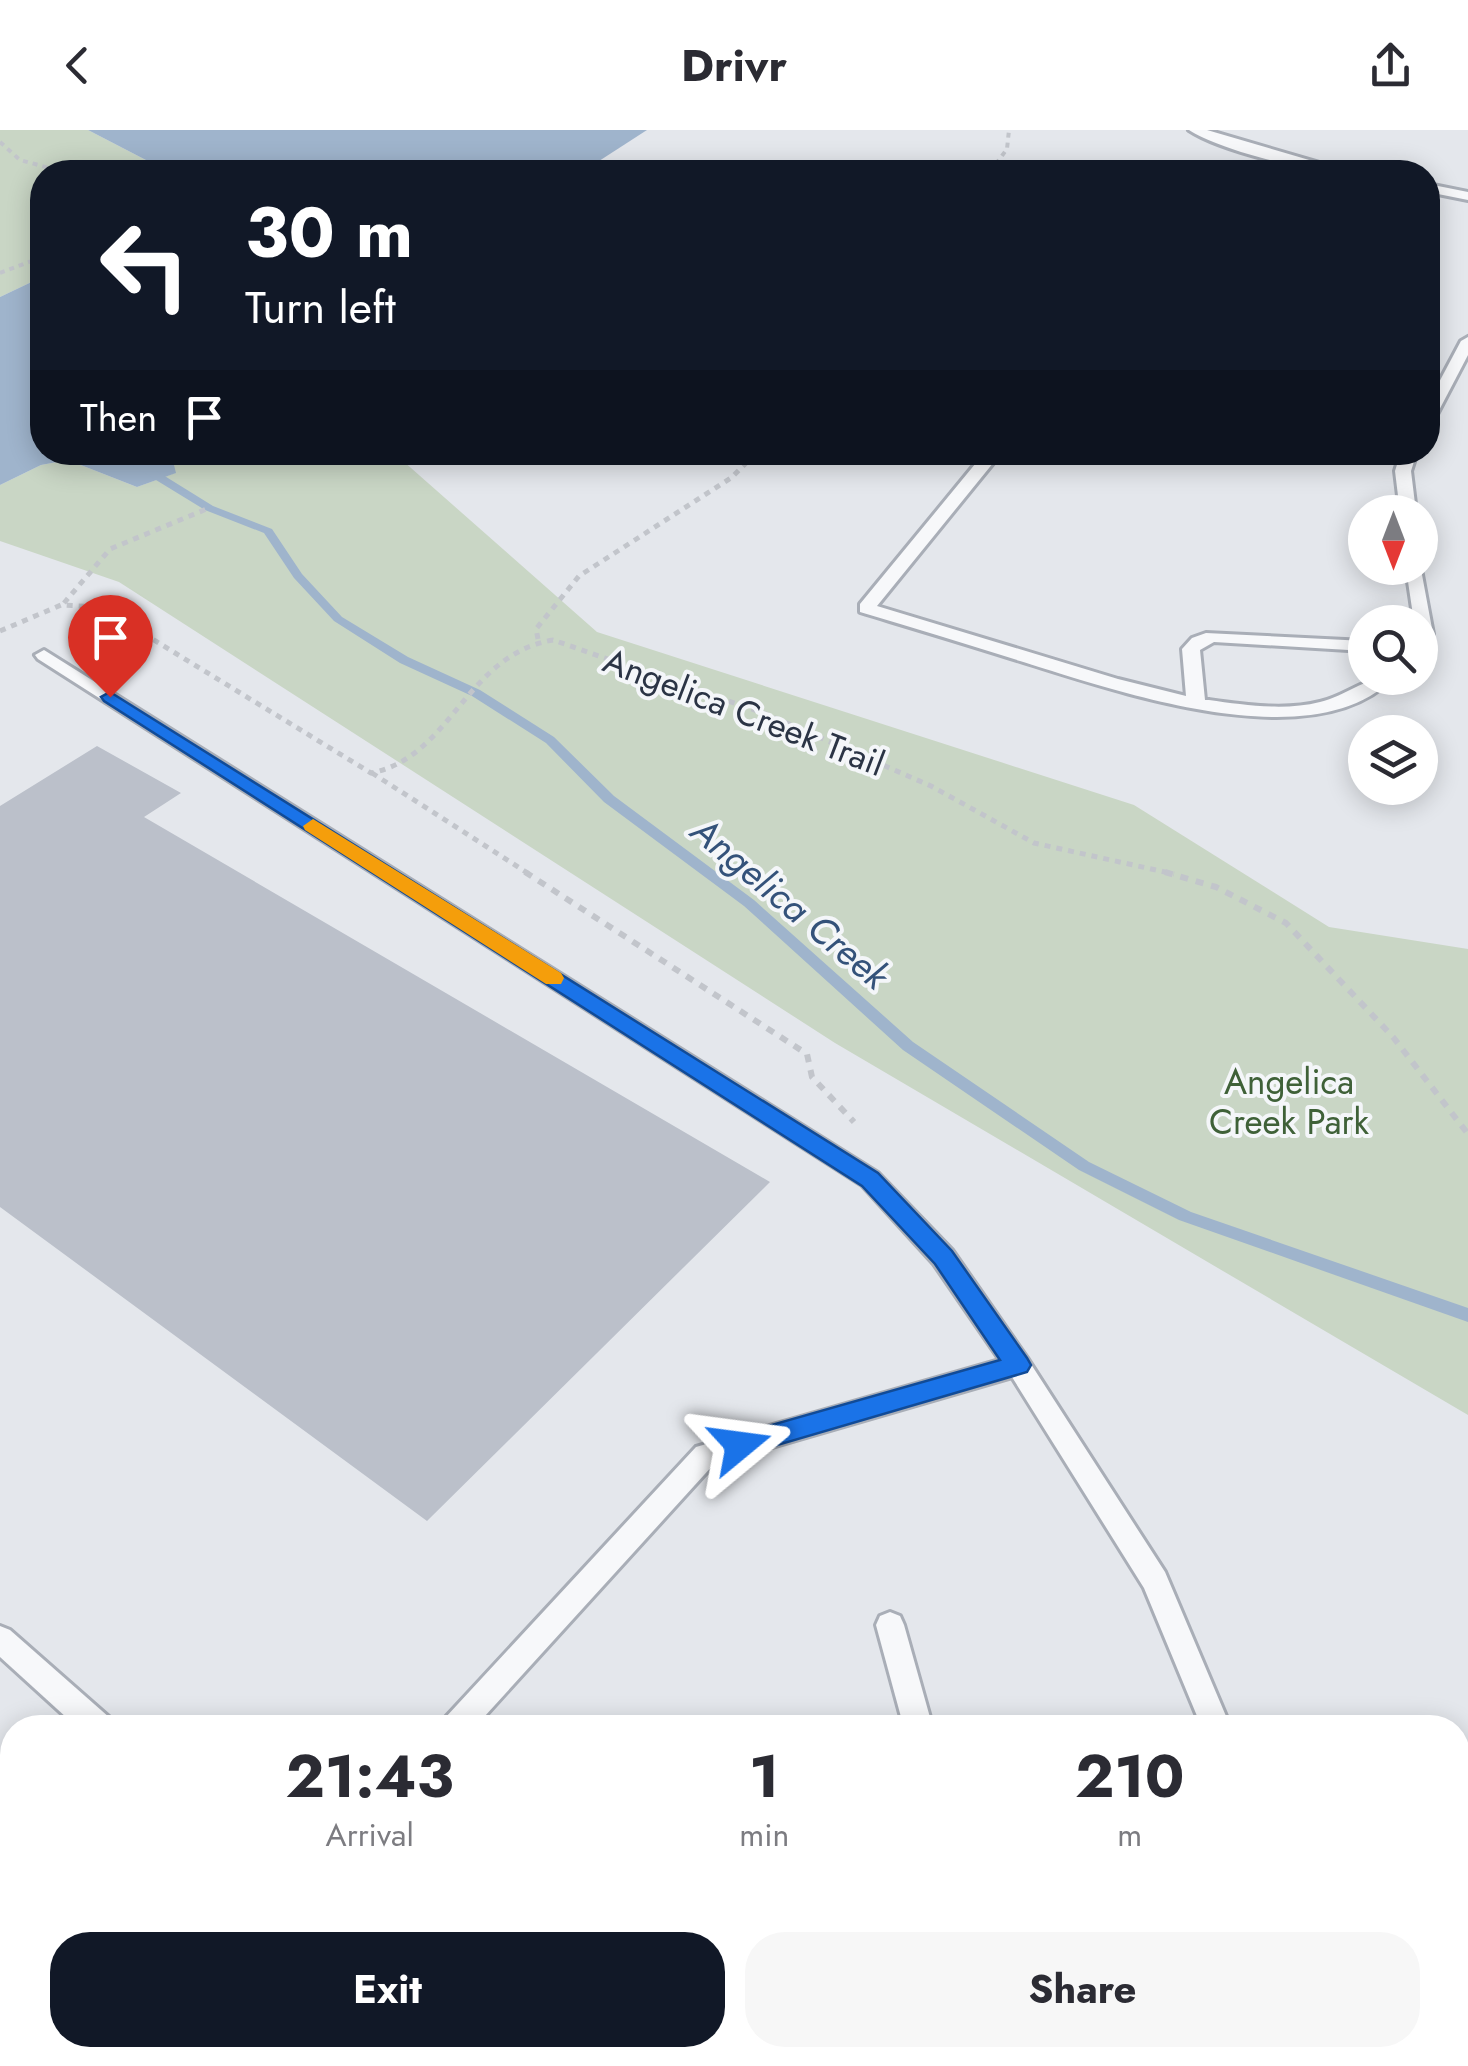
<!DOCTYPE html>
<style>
body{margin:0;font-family:Jost,sans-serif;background:#f7f7f7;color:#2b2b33;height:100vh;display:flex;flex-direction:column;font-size:38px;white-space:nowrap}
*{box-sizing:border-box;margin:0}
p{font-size:32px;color:#7c7c81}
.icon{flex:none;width:55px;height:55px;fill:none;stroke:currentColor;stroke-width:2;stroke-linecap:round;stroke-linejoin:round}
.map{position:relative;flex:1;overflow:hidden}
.details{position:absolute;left:0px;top:1585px;width:1470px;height:352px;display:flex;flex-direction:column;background:#fff;border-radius:40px 40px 0 0;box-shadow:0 5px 25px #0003}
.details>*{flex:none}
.top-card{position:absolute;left:30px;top:30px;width:1410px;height:305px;border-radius:40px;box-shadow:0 5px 25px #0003;background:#111827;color:#fff;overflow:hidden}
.needle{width:65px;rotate:180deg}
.tools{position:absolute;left:1348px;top:365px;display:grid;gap:20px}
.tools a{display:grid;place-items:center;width:90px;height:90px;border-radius:50%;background:#fff;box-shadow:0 5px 25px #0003;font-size:50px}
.pin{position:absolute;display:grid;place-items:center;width:85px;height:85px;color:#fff;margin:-102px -42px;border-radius:50% 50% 50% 0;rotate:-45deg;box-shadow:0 0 10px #0007}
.pin .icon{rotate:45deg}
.me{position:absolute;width:110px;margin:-55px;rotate:74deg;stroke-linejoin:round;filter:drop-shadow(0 0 8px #0008)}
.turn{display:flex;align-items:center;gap:35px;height:210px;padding:0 50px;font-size:45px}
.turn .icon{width:130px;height:130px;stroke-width:2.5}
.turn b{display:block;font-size:70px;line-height:85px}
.then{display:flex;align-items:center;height:95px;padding:0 50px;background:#0003;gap:20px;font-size:38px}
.eta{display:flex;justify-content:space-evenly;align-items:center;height:170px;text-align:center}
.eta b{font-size:60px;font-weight:700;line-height:70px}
.button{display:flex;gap:20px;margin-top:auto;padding:20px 50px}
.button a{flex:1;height:115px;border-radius:40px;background:#111827;color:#fff;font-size:40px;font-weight:700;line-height:115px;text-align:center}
.button a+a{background:#f7f7f7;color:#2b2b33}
header{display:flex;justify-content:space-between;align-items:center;height:130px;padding:0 50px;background:#fff;font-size:45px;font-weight:700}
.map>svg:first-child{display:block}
.green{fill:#c9d6c5}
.water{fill:#9fb4cc}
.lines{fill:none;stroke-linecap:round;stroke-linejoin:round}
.stream{fill:#9fb4cc;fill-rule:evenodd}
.building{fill:#bbc0ca}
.service-casing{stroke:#a9aeb7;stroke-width:6}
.path-far2{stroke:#c2c5cb;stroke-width:4;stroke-dasharray:5 5;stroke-linecap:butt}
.path-far1{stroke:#c2c5cb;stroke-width:5;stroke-dasharray:6 6;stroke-linecap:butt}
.path{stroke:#c2c5cb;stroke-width:6;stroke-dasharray:8 8;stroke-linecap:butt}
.service{fill:#f7f8fa;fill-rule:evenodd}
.route{fill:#1a73e8;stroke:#114b97;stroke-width:2.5}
.slow{fill:#f59e0b}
.labels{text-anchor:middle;stroke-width:8;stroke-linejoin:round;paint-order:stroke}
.street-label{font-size:35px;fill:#2b3445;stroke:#f4f6f9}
.park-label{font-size:35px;fill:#3f6138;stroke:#f4f6f9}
.water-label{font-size:38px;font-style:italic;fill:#34527a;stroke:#f4f6f9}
</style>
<header><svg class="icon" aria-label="back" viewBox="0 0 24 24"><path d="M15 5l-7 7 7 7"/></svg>Drivr<svg class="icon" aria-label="share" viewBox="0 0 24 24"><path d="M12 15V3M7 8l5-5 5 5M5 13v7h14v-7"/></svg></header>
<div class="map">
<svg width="1468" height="1936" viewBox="0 0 1468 1936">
<rect width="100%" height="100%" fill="#e4e7ec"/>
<g class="green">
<polygon points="0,0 88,0 169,42 42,42 42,147 0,167"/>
<polygon points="171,323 394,323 597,502 1134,675 1329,797 1468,819 1468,1285 835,913 119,452 0,411 0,355 41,335 68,330 137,357 175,343"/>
</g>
<g class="water">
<polygon points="88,0 647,0 582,42 169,42"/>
<polygon points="42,147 42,322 171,323 176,343 137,357 68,330 41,335 0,355 0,167"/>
</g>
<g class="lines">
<polygon class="stream" points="122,322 132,322 134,327 213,376 272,399 302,444 342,487 408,527 480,560 554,607 614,666 754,770 913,912 1089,1032 1191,1082 1468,1178 1468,1192 1179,1090 1079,1040 903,920 744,776 604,672 546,613 472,566 400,533 334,491 294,448 264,403 205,380 125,331"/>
</g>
<polygon class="building" points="97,616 181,663 144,687 770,1052 427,1391 0,1077 0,676"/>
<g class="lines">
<defs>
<g id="service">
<path d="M1189,0h18l143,42c-37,2 -131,-22 -161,-42z"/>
<polygon points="1428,54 1468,62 1468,70 1428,62"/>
<polygon points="1468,207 1468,225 1436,286 1428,291 1428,273 1461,211"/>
<path d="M985,322h17l-125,154 241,73 68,17 -4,-47 10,-11 14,-5 159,8v10l-151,-9 -14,8 5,50h4c35,5 76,11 111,2 27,-6 45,-26 73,-24 -80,83 -279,12 -373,-17 -53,-17 -107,-33 -160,-49v-8z"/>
<polygon points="1401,322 1417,322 1411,341 1416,382 1400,382 1395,341"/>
<polygon points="1420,434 1433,504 1426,516 1420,517 1420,492 1414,492 1406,438 1420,438"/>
<polygon points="44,520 878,1043 952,1120 1027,1228 1165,1442 1231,1598 1202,1598 1144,1458 1012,1247 714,1334 474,1598 441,1598 445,1588 696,1317 1000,1230 934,1134 862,1055 38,529 35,525"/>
<polygon points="890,1482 900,1486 904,1495 933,1598 904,1598 876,1495 880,1486"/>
<polygon points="0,1496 10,1500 110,1588 114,1598 78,1598 0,1527"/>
<polygon points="1282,1925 1314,1925 1316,1936 1284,1936"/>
</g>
</defs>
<use href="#service" class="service-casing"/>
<g class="path-far2">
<polyline points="0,12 20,30 64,42"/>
<polyline points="990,42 1007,19 1009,0"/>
<polyline points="0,143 42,127"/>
<polyline points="750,329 757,322"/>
</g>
<g class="path-far1">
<polyline points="64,473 110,419 209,378"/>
<path d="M0,501l61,-26 39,2 271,166c81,-16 94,-118 182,-133l213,74 165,72 103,57 140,31"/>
<polyline points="538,509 536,499 579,446 731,348 753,326"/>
<polyline points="372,643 529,744"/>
</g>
<g class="path">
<polyline points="525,742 807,924 812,947 854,992"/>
<polyline points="1165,742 1216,757 1286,793 1393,907 1468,1004"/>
</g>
<use href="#service" class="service"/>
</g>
<polygon class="route" points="110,562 878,1043 952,1121 1027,1228 1031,1235 1027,1242 740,1326 731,1323 727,1315 731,1307 740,1304 1000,1230 935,1134 862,1056 104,571 101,567"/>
<polygon class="slow" points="313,689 561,843 564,848 561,854 546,854 305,700 303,696"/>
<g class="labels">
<g class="street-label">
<text transform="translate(744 582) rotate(21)" y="12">Angelica Creek Trail</text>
</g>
<g class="park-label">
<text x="1289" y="964">Angelica<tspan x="1289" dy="40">Creek Park</tspan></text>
</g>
<g class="water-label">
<text transform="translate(790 773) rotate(40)" y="13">Angelica Creek</text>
</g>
</g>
</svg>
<div class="tools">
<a><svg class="needle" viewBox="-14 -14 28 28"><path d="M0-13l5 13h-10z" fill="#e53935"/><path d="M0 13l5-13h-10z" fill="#7c7c81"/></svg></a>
<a><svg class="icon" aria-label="search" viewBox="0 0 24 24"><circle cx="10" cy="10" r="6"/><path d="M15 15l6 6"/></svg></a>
<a><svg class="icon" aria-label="layers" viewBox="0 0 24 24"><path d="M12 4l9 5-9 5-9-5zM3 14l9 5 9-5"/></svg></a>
</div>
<div class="pin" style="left:110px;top:567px;background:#d93025"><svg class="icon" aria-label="arrive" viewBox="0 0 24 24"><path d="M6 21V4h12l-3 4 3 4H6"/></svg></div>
<svg class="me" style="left:740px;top:1315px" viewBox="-20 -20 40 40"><path d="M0-17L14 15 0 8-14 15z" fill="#1a73e8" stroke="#fff" stroke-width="4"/></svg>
<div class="top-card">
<div class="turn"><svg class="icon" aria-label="left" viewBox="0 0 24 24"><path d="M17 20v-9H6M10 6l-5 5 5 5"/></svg><div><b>30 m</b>Turn left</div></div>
<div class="then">Then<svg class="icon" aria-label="arrive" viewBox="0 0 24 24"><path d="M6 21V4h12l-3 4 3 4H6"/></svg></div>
</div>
<section class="details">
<div class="eta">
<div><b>21:43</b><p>Arrival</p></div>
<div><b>1</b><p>min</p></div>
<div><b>210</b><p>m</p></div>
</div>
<div class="button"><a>Exit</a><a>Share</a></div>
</section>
</div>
